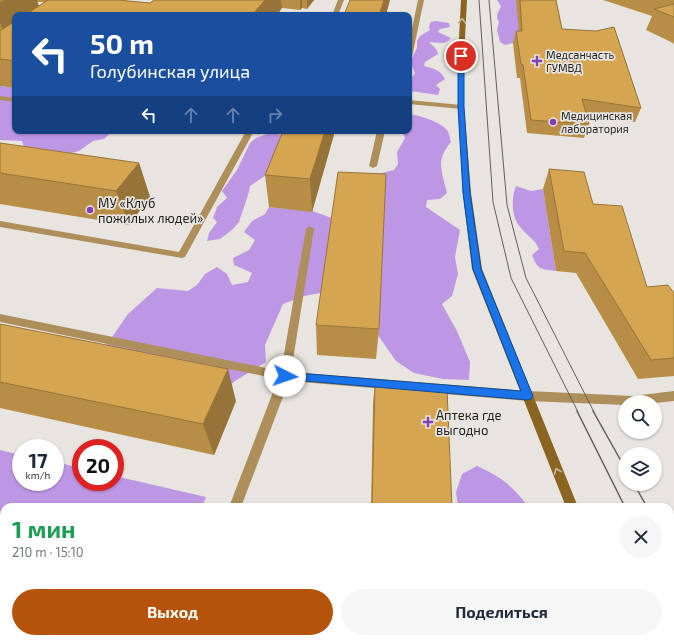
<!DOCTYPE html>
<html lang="ru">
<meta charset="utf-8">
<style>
body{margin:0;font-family:"Exo 2",sans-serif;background:#f6f6f7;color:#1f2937;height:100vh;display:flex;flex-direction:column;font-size:15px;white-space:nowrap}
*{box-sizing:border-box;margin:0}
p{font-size:13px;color:#747a83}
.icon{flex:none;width:22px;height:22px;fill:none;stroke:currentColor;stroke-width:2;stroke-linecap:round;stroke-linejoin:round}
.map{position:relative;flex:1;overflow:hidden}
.drawer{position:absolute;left:0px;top:503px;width:674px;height:140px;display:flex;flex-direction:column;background:#fff;border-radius:12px 12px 0 0;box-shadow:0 1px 3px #0004}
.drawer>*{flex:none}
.hud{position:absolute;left:12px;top:12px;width:400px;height:122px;border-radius:8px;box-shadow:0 1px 3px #0004;background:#1a4fa0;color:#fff;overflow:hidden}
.buttons{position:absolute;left:618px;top:395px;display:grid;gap:8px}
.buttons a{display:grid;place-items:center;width:44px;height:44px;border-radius:50%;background:#fff;box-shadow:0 1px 3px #0004;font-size:20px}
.speed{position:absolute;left:12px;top:439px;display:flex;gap:8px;font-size:20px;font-weight:700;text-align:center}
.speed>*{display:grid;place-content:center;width:52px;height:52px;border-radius:50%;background:#fff;box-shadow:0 1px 3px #0004;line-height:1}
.speed small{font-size:10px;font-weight:400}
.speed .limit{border:6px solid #d22;background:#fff;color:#111}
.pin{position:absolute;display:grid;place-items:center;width:34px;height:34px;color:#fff;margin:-17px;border:2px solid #fff;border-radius:50%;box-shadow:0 1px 4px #0007}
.me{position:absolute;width:44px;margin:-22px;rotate:94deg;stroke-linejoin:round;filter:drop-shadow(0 0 3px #0008)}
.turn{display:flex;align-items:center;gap:14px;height:84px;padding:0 12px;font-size:18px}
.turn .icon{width:52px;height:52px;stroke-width:2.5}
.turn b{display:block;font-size:28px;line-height:34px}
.lanes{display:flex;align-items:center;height:38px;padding:0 12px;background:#0003;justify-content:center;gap:20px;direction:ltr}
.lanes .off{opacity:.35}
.round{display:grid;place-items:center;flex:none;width:42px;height:42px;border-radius:21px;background:#f6f6f7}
.summary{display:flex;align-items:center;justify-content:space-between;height:68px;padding:0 12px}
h1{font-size:24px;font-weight:700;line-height:30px;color:#1e9e55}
.primary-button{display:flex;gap:8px;margin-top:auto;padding:8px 12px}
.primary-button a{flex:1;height:46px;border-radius:24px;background:#b45309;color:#fff;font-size:16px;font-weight:700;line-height:46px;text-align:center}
.primary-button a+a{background:#f6f6f7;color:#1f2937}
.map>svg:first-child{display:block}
.forest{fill:#be97e4}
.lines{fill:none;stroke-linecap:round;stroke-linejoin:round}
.lane{fill:#ae8e5a;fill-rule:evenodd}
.street{fill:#ae8e5a;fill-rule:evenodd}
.secondary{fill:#8a6420;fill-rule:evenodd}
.tram-far1{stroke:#605e5b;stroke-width:1}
.tram{stroke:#605e5b;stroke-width:1.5}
.wall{fill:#b88e47;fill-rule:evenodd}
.shaded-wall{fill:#967439}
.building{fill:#d6a552;stroke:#967439}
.oneway{stroke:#c7b89d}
.route{fill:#1a73e8;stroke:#114b97}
.poi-dot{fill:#8140b5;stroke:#e8e5e0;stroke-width:1.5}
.labels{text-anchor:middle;stroke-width:3.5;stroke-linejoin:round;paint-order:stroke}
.far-poi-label{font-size:11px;fill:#201f1d;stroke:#e8e5e0;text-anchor:start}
.poi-label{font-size:13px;fill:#201f1d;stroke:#e8e5e0;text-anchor:start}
</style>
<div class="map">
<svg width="674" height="643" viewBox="0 0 674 643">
<rect width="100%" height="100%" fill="#e8e5e0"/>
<g class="forest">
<path d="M497,0h19l10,29 -13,14 -8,2 -5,-3 -3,-12 2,-8c-4,-6 -1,-9 2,-16z"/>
<path d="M436,21l13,2 1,4 -10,2 -2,3 13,6c-6,8 -13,4 -22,4l8,8 1,4 -13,8 -1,4c10,3 16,3 21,13l-9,6 4,4 -2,6 -28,-4 -1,-10 6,-8 -5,-11 7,-14v-7l3,-5 10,-6 -1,-4 2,-4z"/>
<polygon points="0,86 15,88 15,131 113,131 104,139 93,141 79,151 61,156 25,151 22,141 0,140"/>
<path d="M409,114c10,1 32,8 38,16 2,3 3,9 4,12 -16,19 -9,29 -4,51l-7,6 -13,1 -1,7 34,23 -5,27 3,17 -6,22 -10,8 15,27 13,31 -1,18 -26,-1 -29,-6 -18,-12 -19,-27 1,-160 16,-4 4,-6 -1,-12 8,-14 -3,-7h7z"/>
<polygon points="267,134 278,134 289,139 268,174 250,186 249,192 239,222 232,230 220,239 207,241 209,233 217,222 213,218 217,207 227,198 222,191 237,170 250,143 256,138"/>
<path d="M516,186l15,5 12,-2 13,82c-16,-2 -18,-1 -24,-16l7,-6c-5,-11 -11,-12 -18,-21 -10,-11 -10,-29 -5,-42z"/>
<polygon points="269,207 312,211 335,219 326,292 304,296 283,304 265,345 266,362 235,381 227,388 103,350 128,314 157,288 188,291 197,285 205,274 217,267 227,274 232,285 248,282 252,273 234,265 233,258 249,250 255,240 244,232 252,221 265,214"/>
<polygon points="0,450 21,455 21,482 55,482 55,462 81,468 81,482 115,482 115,476 206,497 202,507 4,507 4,595 0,594"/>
<path d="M477,466c26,12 34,19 52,41h-71l-2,-15 6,-18z"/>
<polygon points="461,639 547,639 550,643 461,643"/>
</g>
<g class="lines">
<g class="lane">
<polygon points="338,0 344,0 338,15 332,15"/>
<polygon points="418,0 424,0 412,57 409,59 409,43"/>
<polygon points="0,96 15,98 15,102 0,100"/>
<polygon points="246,131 254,131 185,257 182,258 0,227 0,221 179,252"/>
<polygon points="377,131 385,131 377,166 373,168 369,166"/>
<polygon points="310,226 314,229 291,372 528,391 633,396 674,391 674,401 655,403 625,402 625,405 528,401 289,381 241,507 229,507 278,379 0,322 0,314 281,371 306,229"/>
<polygon points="178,639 193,639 192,643 177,643"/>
</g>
<polygon class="street" points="409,100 461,105 464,107 461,109 409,104"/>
<g class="secondary">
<polygon points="461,0 467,0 464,57 464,107 471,193 482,269 578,507 566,507 472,269 463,193 458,107 458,57"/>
<polygon points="617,639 631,639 632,643 618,643"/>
</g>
<g class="tram-far1">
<polyline points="479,0 493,202 511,278 578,412"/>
<polyline points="489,0 507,205 526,278 594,412"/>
</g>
<g class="tram">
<polyline points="577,411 625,507"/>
<polyline points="593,411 625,468"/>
<polyline points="634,484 647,507"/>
<polyline points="670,549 674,556"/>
<polyline points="670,590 674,597"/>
</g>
</g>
<g class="wall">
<path d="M0,0h118l32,3 4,-3h160l-7,9 -5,-1 -2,2 -18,-2 -267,7v73l-15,-2zM37,2h7l-5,4z"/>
<polygon points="516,0 556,0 562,29 641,108 635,122 586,114 589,124 584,138 527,133 520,78 517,78 513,43 516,31 519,31"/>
<polygon points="603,0 674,0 674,45 673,43 646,30 652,16"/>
<polygon points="283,131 335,131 312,212 269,207 265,175"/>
<polygon points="0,143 139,163 150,197 129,225 0,204"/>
<polygon points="549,169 593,204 647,287 674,293 674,376 638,379 576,273 556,271 543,189"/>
<polygon points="0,324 236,401 214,455 0,408"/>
<polygon points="316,325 379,329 376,359 317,355"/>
<polygon points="375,384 452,507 371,507 373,403"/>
<polygon points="248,639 452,639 448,643 260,643"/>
</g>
<g class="shaded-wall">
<polygon points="4,0 37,0 40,9 32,15 15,15 15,28 5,36 0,23 0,3"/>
<polygon points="265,0 281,0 282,8 277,15 252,15"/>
<polygon points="300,0 302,0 302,8 300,10"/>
<polygon points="307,0 314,0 307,9"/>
<polygon points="384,0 390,0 386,15 379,15"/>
<polygon points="325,131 335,131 312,212 310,179"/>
<polygon points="139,163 150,197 129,225 116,191"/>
<polygon points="228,369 236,401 214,455 203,424"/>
<polygon points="449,639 452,639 448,643 444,643"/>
</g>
<g class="building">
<polygon points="0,0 4,0 0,3"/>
<polygon points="48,0 118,0 150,3 154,0 265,0 252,15 25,15"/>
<polygon points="350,0 384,0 379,15 344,15"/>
<polygon points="520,0 556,0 562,29 596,31 614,27 641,108 582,99 589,124 531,120 523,65 521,64 516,31 522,31"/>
<polygon points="674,4 674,17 654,9"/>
<polygon points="15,21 15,61 0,59 0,31"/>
<polygon points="283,131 325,131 310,179 265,175"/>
<polygon points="0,143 139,163 116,191 0,173"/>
<polygon points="549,169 584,172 593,204 622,206 647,287 668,285 674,293 674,358 651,360 585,253 564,251"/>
<polygon points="338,172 386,174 379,329 316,325"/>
<polygon points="0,324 228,369 203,424 0,382"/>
<polygon points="375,384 447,389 452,507 372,507"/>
<polygon points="275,639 449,639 444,643 287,643"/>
</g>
<defs><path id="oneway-chevron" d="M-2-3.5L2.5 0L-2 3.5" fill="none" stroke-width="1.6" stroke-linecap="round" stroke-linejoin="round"/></defs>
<g class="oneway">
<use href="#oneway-chevron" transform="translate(462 21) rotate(-88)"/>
<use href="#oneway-chevron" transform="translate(557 471) rotate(-112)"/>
</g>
<polygon class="route" points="461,55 464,56 464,107 470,193 481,269 533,396 531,399 528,400 281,379 280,376 281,374 285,372 521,391 473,269 463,193 458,107 458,56"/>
<g class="poi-dot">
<path d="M535 55h4v4h4v4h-4v4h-4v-4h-4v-4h4z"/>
<circle cx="553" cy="122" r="4"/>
<circle cx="90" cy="210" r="4"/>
<path d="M426 416h4v4h4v4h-4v4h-4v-4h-4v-4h4z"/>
</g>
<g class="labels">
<g class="far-poi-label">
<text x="546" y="59">Медсанчасть<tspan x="546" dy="13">ГУМВД</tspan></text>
<text x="561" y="120">Медицинская<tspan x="561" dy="13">лаборатория</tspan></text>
</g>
<g class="poi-label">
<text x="98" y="208">МУ «Клуб<tspan x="98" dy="15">пожилых людей»</tspan></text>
<text x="436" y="420">Аптека где<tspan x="436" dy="15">выгодно</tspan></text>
</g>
</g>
</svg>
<div class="buttons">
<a><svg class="icon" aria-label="search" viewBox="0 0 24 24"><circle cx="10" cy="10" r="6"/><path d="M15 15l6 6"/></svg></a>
<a><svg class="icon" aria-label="layers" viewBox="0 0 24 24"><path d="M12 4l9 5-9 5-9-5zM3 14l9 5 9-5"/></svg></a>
</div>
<div class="speed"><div>17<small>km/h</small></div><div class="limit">20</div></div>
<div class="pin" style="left:461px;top:56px;background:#d93025"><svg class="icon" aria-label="arrive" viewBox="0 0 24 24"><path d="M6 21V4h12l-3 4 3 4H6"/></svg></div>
<svg class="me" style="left:285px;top:376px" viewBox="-20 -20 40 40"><circle r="19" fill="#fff"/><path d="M0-13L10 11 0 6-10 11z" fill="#1a73e8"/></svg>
<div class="hud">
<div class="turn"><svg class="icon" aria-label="left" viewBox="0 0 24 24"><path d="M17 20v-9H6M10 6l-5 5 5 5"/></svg><div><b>50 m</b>Голубинская улица</div></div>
<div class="lanes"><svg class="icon" aria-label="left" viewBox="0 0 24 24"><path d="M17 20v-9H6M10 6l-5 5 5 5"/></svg><svg class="icon off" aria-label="ahead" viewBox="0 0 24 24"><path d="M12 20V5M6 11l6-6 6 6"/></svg><svg class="icon off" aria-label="ahead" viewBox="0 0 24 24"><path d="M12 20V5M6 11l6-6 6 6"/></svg><svg class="icon off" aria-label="right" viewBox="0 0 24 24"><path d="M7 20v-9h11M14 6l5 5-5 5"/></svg></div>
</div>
<section class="drawer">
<div class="summary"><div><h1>1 мин</h1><p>210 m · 15:10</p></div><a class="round"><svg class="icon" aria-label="close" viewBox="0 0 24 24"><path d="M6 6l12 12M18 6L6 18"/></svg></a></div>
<div class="primary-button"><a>Выход</a><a>Поделиться</a></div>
</section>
</div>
